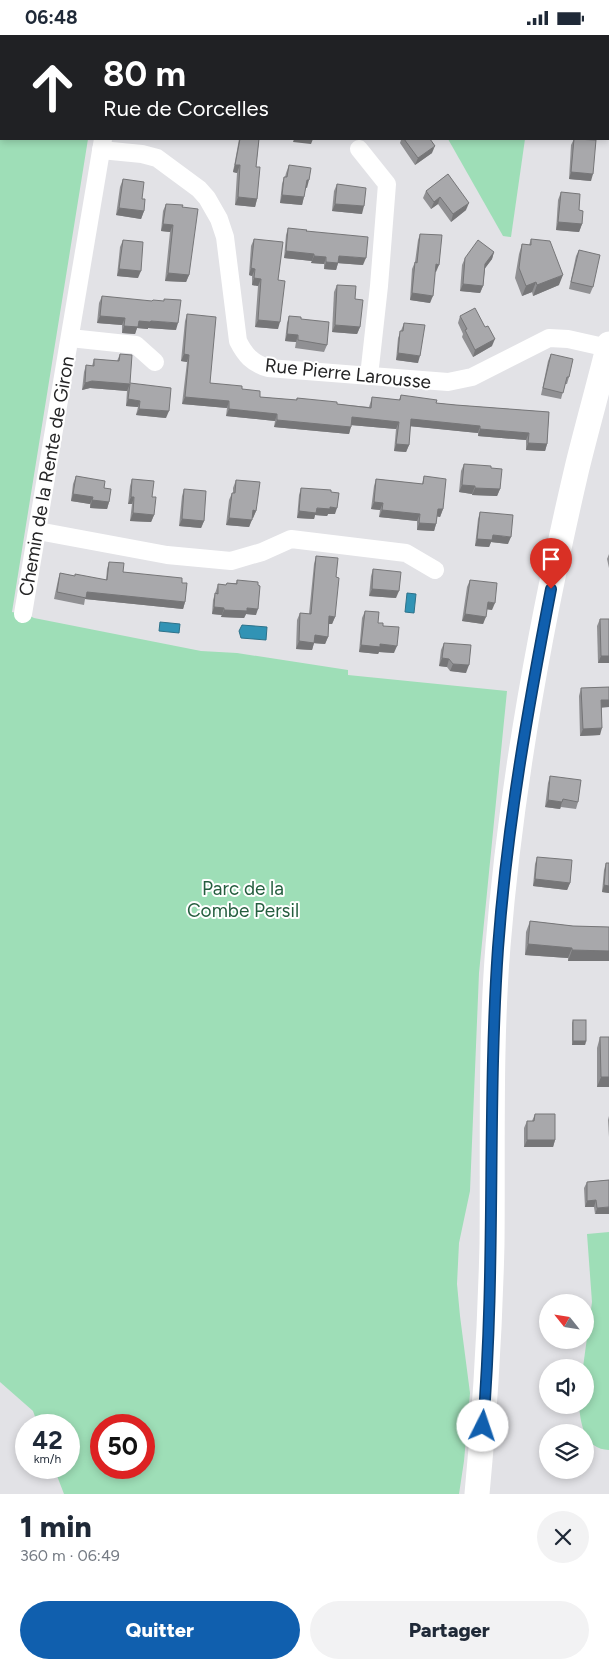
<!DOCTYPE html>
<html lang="fr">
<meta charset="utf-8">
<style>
body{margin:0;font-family:Figtree,sans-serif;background:#f2f2f3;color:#1f2937;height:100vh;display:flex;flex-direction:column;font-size:19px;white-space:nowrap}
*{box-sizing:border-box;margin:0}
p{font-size:16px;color:#747a83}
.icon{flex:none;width:28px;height:28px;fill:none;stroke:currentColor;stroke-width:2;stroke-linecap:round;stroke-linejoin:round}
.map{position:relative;height:1459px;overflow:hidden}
.details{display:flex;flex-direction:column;background:#fff;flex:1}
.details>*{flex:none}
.banner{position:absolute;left:0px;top:0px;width:610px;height:105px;box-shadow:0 2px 8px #0003;background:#202124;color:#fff;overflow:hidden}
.needle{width:32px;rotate:300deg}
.tools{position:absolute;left:539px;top:1259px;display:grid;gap:10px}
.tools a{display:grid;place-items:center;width:55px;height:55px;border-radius:50%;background:#fff;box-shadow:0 2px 8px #0003;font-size:25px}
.speed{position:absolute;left:15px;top:1379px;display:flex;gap:10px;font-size:25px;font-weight:700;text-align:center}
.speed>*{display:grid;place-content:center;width:65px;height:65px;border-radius:50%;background:#fff;box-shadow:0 2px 8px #0003;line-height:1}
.speed small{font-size:12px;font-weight:400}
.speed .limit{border:8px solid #d22;background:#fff;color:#111}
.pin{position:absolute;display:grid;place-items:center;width:42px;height:42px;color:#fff;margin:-51px -21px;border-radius:50% 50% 50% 0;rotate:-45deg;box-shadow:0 0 5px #0007}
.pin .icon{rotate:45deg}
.me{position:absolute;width:55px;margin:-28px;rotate:4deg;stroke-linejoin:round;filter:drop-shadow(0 0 4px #0008)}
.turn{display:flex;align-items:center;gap:18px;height:105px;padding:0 20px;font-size:22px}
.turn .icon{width:65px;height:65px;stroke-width:2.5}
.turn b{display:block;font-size:35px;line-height:42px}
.round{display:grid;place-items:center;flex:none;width:52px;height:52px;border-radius:26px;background:#f2f2f3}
.headline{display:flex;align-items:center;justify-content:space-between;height:85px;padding:0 20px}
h1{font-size:30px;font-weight:800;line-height:38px}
.action{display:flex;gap:10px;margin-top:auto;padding:10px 20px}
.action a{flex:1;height:58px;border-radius:30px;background:#105fae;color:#fff;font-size:20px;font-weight:800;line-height:58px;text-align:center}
.action a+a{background:#f2f2f3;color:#1f2937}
.status{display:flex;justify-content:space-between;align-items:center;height:35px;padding:0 25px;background:#fff;direction:ltr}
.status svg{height:14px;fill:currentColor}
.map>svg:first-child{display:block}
.green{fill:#9edeb7;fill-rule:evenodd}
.water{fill:#3193b5;stroke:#2d728a}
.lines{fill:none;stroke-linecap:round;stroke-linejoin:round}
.street{stroke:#fff;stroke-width:18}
.secondary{stroke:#fff;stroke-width:25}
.wall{fill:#909093}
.shaded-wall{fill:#767678}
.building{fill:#a8a8ab;stroke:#767678}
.route-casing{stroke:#0a3e71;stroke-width:12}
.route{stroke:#105fae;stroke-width:9}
.labels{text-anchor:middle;stroke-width:4;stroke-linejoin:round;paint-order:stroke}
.street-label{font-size:19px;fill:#252526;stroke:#fff}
.park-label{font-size:19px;fill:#255e3f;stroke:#fff}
</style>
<div class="status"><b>06:48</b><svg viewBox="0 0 49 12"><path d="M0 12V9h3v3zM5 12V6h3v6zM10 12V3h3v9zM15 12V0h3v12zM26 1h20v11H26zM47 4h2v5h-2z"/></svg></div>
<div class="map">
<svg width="609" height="1459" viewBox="0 0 609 1459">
<rect width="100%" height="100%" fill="#e2e2e6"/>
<g class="green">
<path d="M0,0h109l-108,1v103h87l-76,473 16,3 6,3 167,33 36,2 111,17v5l159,16 -28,282 -9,218 -11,52 -2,41 3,32 10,77 -6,68 -5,33h-395l-10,-26 15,-1v-42h-31l-5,-14 -33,-29zM101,1390h43v42h-43z"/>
<polygon points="448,104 525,104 511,202 503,201"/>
<path d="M609,1197v218c-24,-1 -28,-24 -30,-44l6,-1v-38h-2l9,-65 -5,-68z"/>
</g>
<g class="water">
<polygon points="407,558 416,559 414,578 405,577"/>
<polygon points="160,587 180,589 179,598 159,596"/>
<polygon points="242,590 267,592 266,605 241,603 239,596"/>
</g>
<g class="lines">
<g class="street">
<polyline points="122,1 123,0"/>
<polyline points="359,114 387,149 379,251 369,341"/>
<path d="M101,115l41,4 15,4 42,31 8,9 12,21 6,18 13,104c7,14 14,22 30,27l180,14 24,-5 77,-39 19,1 40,9"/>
<polyline points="70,303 136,310 155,327"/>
<polyline points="38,496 167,520 231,526 262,517 291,504 406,518 435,535"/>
<polyline points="23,579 103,104"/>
</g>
<path class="secondary" d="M477,1459c8,-83 13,-167 15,-250 1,-99 -2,-199 6,-298 13,-161 42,-320 79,-478 10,-41 22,-83 32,-124"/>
</g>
<g class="wall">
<polygon points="239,104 259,104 256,132 257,164 255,172 235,170 237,138 233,137"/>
<polygon points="400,104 430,104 432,118 415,130 400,108 401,105"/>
<polygon points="574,104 591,146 569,144 571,110"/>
<polygon points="289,130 307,153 306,152 302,170 280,168 282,149 284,142 285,142 286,138"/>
<polygon points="448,139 466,175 451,187 438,169 431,174 423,163 426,156"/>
<polygon points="123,144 142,164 144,176 141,184 116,180 120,152"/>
<polygon points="337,149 362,179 332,176 334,156"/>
<polygon points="561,157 579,175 582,189 579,197 556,195 558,165"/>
<polygon points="166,169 182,172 189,240 186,247 165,246 170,197 161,196 163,176"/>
<polygon points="288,193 306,196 363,230 338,228 336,235 324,234 324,229 311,228 312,226 284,223 286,200"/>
<polygon points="420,199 436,237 435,237 430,268 410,265 412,234 415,227 418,205"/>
<polygon points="254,204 278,245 278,294 255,292 258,251 252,250 252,241 249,240 251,211"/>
<polygon points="531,204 559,250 533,261 532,257 522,261 515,243 519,219 522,209 529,210"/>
<polygon points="123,205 138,243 117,241 120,212"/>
<polygon points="579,215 593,252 590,259 569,254 576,221"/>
<polygon points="494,217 492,224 485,233 483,251 480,258 460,256 462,230 465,223"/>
<polygon points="337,250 355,264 360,292 357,299 332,297 334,257"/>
<polygon points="102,261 176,295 148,293 148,294 137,293 135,299 122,298 122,290 97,288 99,268"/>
<polygon points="187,279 210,348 242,354 260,362 296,365 297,363 337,369 369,372 372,362 399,365 401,360 436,368 456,370 549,377 547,409 545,416 526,415 526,405 478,401 478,398 410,391 409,410 406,417 394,416 396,394 351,390 349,399 274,392 275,386 226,381 227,373 182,369 187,327 181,326 185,286"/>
<polygon points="289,281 327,310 324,317 295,313 296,307 285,306 287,288"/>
<polygon points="460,281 492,311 473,322 462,302 463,299 458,288"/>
<polygon points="404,288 418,328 396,325 398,303"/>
<polygon points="120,319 130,348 166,383 136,380 138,372 126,371 127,356 90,353 82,355 84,337 86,330 92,331 94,324 117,326"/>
<polygon points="551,319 569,342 567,349 565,349 561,364 541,360 548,326"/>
<polygon points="464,429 491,433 500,454 497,461 472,460 472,459 459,457 461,436"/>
<polygon points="76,441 104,453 109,467 107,474 90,473 90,469 71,466 73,449"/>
<polygon points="424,441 443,474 440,482 437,481 436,489 434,496 417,495 417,486 379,482 380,475 371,474 374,451 376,444 422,449"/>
<polygon points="132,444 154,480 151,487 130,486 132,469 128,469 130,451"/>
<polygon points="236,445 256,476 253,483 252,483 249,492 226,490 229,465 232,458 233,458 233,453"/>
<polygon points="301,453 331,457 335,479 328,479 327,481 315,480 314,484 297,483 299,460"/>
<polygon points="184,454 204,486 201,493 179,491 182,461"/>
<polygon points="480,477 508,509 491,507 489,512 475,511 478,484"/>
<polygon points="609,519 609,533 607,524"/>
<polygon points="316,521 336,542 335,582 332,589 329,589 328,602 325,609 314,608 312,615 296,614 297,585 300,578 309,579 314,529"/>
<polygon points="109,527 123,537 182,548 185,567 183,574 85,564 84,570 54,564 58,545 60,538 74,541 106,545 107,534"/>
<polygon points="373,534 396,563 369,561 371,541"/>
<polygon points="237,545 256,580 246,579 244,583 221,582 222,580 212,579 213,565 218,549 226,550 227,548 236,548"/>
<polygon points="470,545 492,575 487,574 483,589 462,586 467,552"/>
<polygon points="365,576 378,588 383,591 394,618 379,617 378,619 359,617 362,583"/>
<polygon points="600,584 609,584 609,628 598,628 597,591"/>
<polygon points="444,608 466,638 450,636 447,632 439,631 441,615"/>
<polygon points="609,652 609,672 602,672 600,700 580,701 579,661 581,653"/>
<polygon points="550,741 578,767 576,774 561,772 560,774 545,772 548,748"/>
<polygon points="537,822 570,848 567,855 533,851 535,829"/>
<polygon points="606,828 609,828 609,858 602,857 604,835"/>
<polygon points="530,886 573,891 609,892 609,926 568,926 568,923 525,920 526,897"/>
<polygon points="573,985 586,1006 585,1010 572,1010 572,988"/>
<polygon points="600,1002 609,1002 609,1052 597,1052 597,1013"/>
<polygon points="535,1079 555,1105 553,1112 524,1112 524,1093 527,1086 532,1086"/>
<polygon points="609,1081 609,1102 608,1085"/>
<polygon points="609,1145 595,1179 594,1172 585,1172 584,1153 587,1147"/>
</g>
<g class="shaded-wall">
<polygon points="294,104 313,104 311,109 293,107"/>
<polygon points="435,111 432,118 415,130 418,123"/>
<polygon points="235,130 240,130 237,138 233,137"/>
<polygon points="571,137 593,139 591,146 569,144"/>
<polygon points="307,145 309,145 307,153 304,152"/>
<polygon points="282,160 304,162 302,170 280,168"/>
<polygon points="238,162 257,164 255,172 235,170"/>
<polygon points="440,162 438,169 431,174 434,167"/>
<polygon points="469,168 466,175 451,187 453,179"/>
<polygon points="335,169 364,171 362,179 332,176"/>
<polygon points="119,173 144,176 141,184 116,180"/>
<polygon points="558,187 582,189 579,197 556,195"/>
<polygon points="163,189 173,190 170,197 161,196"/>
<polygon points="286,216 314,219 312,226 284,223"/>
<polygon points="494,217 492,224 483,236 485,229"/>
<polygon points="314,221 326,222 324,229 311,228"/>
<polygon points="339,221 366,223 363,230 336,228"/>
<polygon points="326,227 338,228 336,235 324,234"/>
<polygon points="436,229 439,230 436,237 434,236"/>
<polygon points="251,233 255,234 252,241 249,240"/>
<polygon points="119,234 141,236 138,243 117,241"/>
<polygon points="168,238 189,240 186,247 165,246"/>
<polygon points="563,240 559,250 533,261 537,250"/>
<polygon points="254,243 261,244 258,251 252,250"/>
<polygon points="536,247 532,257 522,261 526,251"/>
<polygon points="463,249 483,251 480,258 460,256"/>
<polygon points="412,258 433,261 430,268 410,265"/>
<polygon points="100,281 125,283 122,290 97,288"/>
<polygon points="258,285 280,287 278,294 255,292"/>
<polygon points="139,286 151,286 178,288 176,295 148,293 148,294 137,293 135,299 122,298 124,291"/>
<polygon points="335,290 360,292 357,299 332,297"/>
<polygon points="287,299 298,300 296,307 285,306"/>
<polygon points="495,304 492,311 473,322 475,315"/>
<polygon points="398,318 420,321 418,328 396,325"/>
<polygon points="184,319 189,320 187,327 181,326"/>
<polygon points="92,346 130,349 127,356 90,353 82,355 85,348"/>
<polygon points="185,362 229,366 227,373 182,369"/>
<polygon points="128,364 140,366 138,372 126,371"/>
<polygon points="139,374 169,376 166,383 136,380"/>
<polygon points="229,374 277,379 275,386 226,381"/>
<polygon points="352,382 399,387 396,394 350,390"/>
<polygon points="411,384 480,391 478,398 408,391"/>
<polygon points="277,385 351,392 349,399 274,392"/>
<polygon points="480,394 529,398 526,405 478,401"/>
<polygon points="528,408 547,409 545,416 526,415"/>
<polygon points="396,409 409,410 406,417 394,416"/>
<polygon points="462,450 475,451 472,459 459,457"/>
<polygon points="475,453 500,454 497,461 472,460"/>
<polygon points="73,459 93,462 90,469 71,466"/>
<polygon points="131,462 134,462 132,469 128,469"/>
<polygon points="92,465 109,467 107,474 90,473"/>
<polygon points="374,467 383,468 380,475 371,474"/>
<polygon points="330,472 337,473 335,479 328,479 327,481 315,480 314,484 297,483 299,476"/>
<polygon points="438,474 443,474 440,482 435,481"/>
<polygon points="253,475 256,476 253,483 250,482"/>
<polygon points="382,475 420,479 417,486 379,482"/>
<polygon points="133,478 154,480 151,487 130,486"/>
<polygon points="229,483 252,485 249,492 226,490"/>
<polygon points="182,484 204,486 201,493 179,491"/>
<polygon points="419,488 436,489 434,496 417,495"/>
<polygon points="493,500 511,502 508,509 491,507 489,512 475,511 477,504"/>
<polygon points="372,554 399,556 396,563 369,561"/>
<polygon points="87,557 185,567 183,574 85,564"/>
<polygon points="488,567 495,568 492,575 485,574"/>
<polygon points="214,572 224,573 222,580 212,579"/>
<polygon points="247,573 258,574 256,580 246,579 244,583 221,582 224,575"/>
<polygon points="465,579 486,582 483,589 462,586"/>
<polygon points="329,581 335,582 332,589 327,589"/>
<polygon points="315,600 328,602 325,609 312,608"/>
<polygon points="299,606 314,608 312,615 296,614"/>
<polygon points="380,609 397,611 394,618 379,617 378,619 359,617 361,610"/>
<polygon points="601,621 609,621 609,628 598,628"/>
<polygon points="442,623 449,624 447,632 439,631"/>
<polygon points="453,629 469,630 466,638 450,636"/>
<polygon points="601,665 609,665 609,672 599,673"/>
<polygon points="602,693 600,700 580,701 583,694"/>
<polygon points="548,765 562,767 560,774 545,772"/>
<polygon points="535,844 570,848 567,855 533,851"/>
<polygon points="604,850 609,851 609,858 602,857"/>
<polygon points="528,909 572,913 568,923 525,920"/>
<polygon points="572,915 609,916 609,926 568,926"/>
<polygon points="573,1006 586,1006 585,1010 572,1010"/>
<polygon points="601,1042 609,1042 609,1052 597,1052"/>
<polygon points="527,1105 555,1105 553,1112 524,1112"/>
<polygon points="596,1165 594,1172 585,1172 587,1166"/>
<polygon points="609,1172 609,1179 595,1179 597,1173"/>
</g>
<g class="building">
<polygon points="149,0 167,0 180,1 149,1"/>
<rect x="190" y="0" width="29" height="1"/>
<polygon points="263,0 328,0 328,1 262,1"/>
<rect x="576" y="0" width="23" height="1"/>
<polygon points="240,104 259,104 256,132 260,132 257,164 238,162 240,130 235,130"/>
<polygon points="404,104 430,104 435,111 418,123"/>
<polygon points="574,104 596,105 593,139 571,137"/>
<polygon points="289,130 311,133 309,145 307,145 304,162 282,160 284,142 287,142"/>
<polygon points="448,139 469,168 453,179 440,162 434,167 426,156"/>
<polygon points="123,144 144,147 142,164 145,164 144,176 119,173"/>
<polygon points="337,149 366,153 364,171 335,169"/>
<polygon points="561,157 580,159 579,175 583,176 582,189 558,187"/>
<polygon points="166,169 183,170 182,172 198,174 189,240 168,238 173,190 163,189"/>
<polygon points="288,193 307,195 306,196 368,202 366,223 339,221 338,228 326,227 326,222 314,221 314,219 286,216"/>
<polygon points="420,199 442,200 439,230 436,229 433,261 412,258 415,227 417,228"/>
<polygon points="254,204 283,207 278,245 285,246 280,287 258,285 261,244 254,243 255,234 251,233"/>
<polygon points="531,204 550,206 563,240 537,250 536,247 526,251 519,233 522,209 531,210"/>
<polygon points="123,205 143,207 141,236 119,234"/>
<polygon points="478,205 494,217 485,229 483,251 463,249 465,223"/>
<polygon points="579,215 600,220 593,252 571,247"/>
<polygon points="337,250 356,251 355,264 363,265 360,292 335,290"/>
<polygon points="102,261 152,266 153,265 164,266 164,264 181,265 178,288 151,286 150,287 139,286 138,292 124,291 125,283 100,281"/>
<polygon points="475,273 485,292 488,291 495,304 475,315 465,295 467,294 460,281"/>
<polygon points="187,279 216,282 210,348 242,351 242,354 260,356 260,362 297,365 297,363 337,367 337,369 371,373 372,362 400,365 401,360 437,365 436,368 456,370 549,377 547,409 528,408 529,398 480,394 480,391 411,384 409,410 396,409 399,387 352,382 351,392 277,385 277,379 229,374 229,366 185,362 189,320 184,319"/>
<polygon points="289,281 301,282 301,284 329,287 327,310 298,305 298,300 287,299"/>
<polygon points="404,288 425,290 420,321 398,318 400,296 403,296"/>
<polygon points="120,319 132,320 130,348 171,353 169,376 139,374 140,366 128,364 130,349 92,346 85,348 86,330 94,331 94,324 119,326"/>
<polygon points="551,319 573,324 569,342 567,342 563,358 543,353"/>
<polygon points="464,429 491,431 491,433 502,434 500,454 475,453 475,451 462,450"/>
<polygon points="76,441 105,446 104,453 111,454 109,467 92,465 93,462 73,459"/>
<polygon points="424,441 446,444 443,474 438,474 436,489 419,488 420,479 382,475 383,468 374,467 376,444 423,449"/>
<polygon points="132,444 154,446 152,462 156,462 154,480 133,478 134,462 131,462"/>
<polygon points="236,445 260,447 256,476 253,475 252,485 229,483 232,458 235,458"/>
<polygon points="301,453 331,455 331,457 339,458 337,473 330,472 330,474 317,473 316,478 299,476"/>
<polygon points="184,454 206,456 204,486 182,484"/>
<polygon points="480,477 513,480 511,502 493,500 492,505 477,504"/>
<polygon points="316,521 338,523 336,542 339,543 335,582 329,581 328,602 315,600 314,608 299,606 300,578 311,579"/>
<polygon points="109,527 124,528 123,537 182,543 182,548 187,548 185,567 87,557 86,563 57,557 60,538 75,541 75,539 107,545"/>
<polygon points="373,534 401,537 399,556 372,554"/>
<polygon points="237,545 258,547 258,550 260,551 258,574 247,573 247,576 224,575 224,573 214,572 215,558 218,559 218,549 226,550 227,548 237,549"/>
<polygon points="470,545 497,548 495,568 488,567 486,582 465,579"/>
<polygon points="365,576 379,577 378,588 383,588 383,591 399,592 397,611 380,609 380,612 361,610"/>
<polygon points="600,584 609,584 609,621 601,621"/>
<polygon points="444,608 471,610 469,630 453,629 449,624 442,623"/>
<polygon points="609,652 609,665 601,665 602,693 583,694 581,653"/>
<polygon points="550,741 581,745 578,767 563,764 562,767 548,765"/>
<polygon points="537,822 572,825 570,848 535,844"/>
<polygon points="606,828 609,828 609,851 604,850"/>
<polygon points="530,886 573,891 609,892 609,916 572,915 572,913 528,909"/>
<rect x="573" y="985" width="13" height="21"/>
<polygon points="600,1002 609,1002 609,1042 601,1042"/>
<polygon points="535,1079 555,1079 555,1105 527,1105 527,1086 534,1086"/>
<polygon points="609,1145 609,1172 597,1173 596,1165 587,1166 587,1147"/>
</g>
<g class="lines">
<defs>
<path id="route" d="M483,1391c13,-159 4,-319 15,-478 9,-122 30,-240 53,-359"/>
</defs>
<use href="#route" class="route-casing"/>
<use href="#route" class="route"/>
</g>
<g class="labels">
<g class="street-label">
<text transform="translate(348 338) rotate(6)" y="7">Rue Pierre Larousse</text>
<text transform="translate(46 441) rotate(-80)" y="7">Chemin de la Rente de Giron</text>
</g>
<g class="park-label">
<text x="243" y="860">Parc de la<tspan x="243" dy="22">Combe Persil</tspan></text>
</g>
</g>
</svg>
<div class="tools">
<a><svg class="needle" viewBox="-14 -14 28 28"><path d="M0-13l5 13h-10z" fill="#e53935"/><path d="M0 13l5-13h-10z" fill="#747a83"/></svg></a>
<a><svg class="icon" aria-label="sound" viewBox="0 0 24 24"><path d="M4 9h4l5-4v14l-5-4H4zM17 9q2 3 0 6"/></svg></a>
<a><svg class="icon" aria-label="layers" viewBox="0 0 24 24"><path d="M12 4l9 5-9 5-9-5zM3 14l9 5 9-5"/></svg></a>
</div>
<div class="speed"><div>42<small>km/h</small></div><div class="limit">50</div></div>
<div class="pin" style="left:551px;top:554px;background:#d93025"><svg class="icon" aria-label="arrive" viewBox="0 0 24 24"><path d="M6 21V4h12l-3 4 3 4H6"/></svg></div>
<svg class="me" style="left:483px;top:1391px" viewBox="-20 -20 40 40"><circle r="19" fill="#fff"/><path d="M0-13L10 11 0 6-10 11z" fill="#105fae"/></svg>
<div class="banner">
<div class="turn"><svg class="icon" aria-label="ahead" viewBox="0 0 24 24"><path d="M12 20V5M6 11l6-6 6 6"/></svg><div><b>80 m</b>Rue de Corcelles</div></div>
</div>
</div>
<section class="details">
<div class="headline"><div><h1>1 min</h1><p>360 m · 06:49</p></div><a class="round"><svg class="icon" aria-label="close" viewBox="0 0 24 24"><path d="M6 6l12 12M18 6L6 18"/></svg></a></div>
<div class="action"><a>Quitter</a><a>Partager</a></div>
</section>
